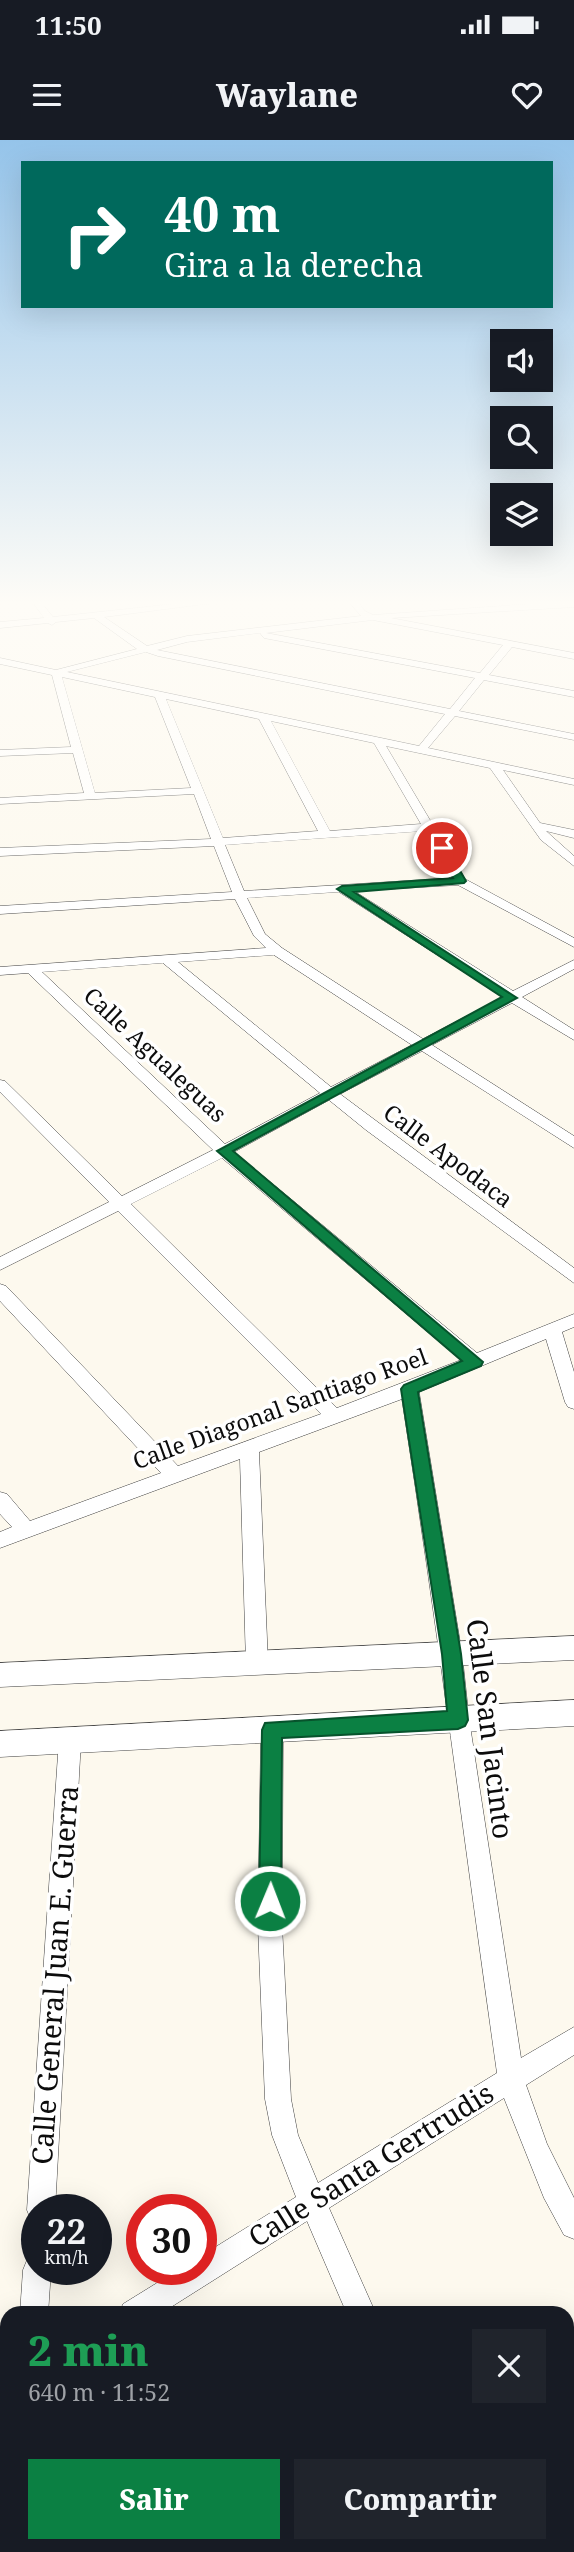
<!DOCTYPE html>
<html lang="es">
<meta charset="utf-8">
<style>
body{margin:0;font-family:"Noto Serif",serif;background:#20242c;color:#f1f3f6;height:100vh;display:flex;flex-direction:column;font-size:26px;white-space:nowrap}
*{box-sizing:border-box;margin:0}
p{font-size:23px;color:#9ea1a6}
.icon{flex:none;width:38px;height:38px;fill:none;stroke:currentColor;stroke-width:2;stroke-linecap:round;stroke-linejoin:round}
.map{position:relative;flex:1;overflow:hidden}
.sheet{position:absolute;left:0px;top:2166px;width:574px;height:247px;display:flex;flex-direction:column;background:#171b24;border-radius:21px 21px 0 0;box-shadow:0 7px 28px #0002}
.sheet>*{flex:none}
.hud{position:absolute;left:21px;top:21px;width:532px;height:147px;border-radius:0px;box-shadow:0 7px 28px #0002;background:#00695c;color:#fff;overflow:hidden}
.fabs{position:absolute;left:490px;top:189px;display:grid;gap:14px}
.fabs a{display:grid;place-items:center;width:63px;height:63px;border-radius:0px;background:#171b24;box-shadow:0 7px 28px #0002;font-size:35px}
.speed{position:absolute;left:21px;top:2054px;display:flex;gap:14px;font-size:35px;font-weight:700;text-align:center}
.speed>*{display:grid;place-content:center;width:91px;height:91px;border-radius:50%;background:#171b24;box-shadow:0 7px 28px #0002;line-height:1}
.speed small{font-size:18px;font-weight:400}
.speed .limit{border:10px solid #d22;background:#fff;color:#111}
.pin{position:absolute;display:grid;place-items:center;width:60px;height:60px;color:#fff;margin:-30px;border:4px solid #fff;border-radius:50%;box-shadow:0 2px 7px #0007}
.me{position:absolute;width:77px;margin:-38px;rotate:1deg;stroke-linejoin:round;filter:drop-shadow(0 0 5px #0008)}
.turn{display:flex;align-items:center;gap:24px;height:147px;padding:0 28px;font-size:32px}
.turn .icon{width:91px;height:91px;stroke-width:2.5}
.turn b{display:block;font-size:49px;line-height:60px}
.round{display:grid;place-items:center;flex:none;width:74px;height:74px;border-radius:0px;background:#20242c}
.overview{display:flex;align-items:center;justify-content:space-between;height:119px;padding:0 28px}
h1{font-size:42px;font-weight:800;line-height:52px;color:#1e9e55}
.primary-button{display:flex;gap:14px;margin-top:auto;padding:14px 28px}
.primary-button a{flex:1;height:80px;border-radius:0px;background:#0b8043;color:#fff;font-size:28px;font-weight:800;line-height:80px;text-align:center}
.primary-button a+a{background:#20242c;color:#f1f3f6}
.status{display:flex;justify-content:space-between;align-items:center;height:49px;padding:0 35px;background:#171b24;direction:ltr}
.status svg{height:19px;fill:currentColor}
header{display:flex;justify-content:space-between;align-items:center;height:91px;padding:0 28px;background:#171b24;font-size:32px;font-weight:800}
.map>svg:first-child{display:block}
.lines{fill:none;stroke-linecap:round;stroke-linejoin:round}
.minor-casing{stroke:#3f3f3f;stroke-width:1}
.tertiary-casing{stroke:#3f3f3f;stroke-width:1}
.minor{fill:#fff;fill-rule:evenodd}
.tertiary{fill:#fff;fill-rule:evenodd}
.route{fill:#0b8043;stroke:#07532c;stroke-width:2}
.labels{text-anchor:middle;stroke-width:7;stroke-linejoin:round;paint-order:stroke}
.street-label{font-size:23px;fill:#0c0c0c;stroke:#fff}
.near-street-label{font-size:28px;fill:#0c0c0c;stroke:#fff}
</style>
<div class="status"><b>11:50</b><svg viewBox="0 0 49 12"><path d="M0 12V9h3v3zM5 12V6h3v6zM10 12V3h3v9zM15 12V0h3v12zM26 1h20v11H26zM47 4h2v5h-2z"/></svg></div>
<header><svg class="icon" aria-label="menu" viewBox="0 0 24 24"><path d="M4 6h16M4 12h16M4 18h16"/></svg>Waylane<svg class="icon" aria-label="heart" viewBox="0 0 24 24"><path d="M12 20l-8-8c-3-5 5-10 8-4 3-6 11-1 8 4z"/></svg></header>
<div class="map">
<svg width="574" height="2412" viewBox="0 0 574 2412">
<rect width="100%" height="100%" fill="#fdf9ee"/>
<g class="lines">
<defs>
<g id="minor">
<path d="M32,461h8l13,16 148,-16h27l-124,16 43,29 40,-10 174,-20 -13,-15h9l8,10 8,4 201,-14v6l-183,11 183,35v6l-62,-12 -23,28 85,16v6l-90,-17 -25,31 115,23v6l-119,-24 -27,32 146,31v6l-71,-15 37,53 34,7v8l-28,-7 28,25v10l-33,-26 -51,-72 -104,-22 79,133 109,59v9l-116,-62 -104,6 159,100 61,-31v9l-52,28 52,33v10l-62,-37 -80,42 142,91v12l-152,-97 -82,43 234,174v15l-208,-153 -37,-30 -95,52 243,201 97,-39v13l-12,5 12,40v37l-6,-2 -3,-5 -19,-63 -127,53 43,262 7,65 52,339 53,-31v28l-48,30 21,59 27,54v41l-10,-4 -20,-37 -40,-100 -175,110 47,106h-29l-40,-93 -147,93h-41l4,-10 55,-34h23v-14l95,-59 -24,-62 -7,-36 -7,-173 3,-196 3,-7 8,-3 8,3 3,7 -1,196 9,173 7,36 20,48 179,-110c-32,-225 -60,-450 -95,-674l-143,53 9,211 -4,7 -7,2 -7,-2 -4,-7 -6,-204 -240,89v-16l12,-5 -12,-13v-22l7,2 23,27 131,-48 -161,-172v-17l6,2 172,180 143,-52 -203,-203 -118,59v-13l109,-55 -109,-110v-12l5,1 117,115 91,-46 -185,-177 -28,2v-8l266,-19 -12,-12 -19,-37 -235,15v-8l232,-14 -18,-46 -214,10v-8l211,-9 -17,-45 -194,10v-6l84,-5 -11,-40 -73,3v-6l71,-3 -19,-72 -52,-11v-6l56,12 81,-21 -43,-31 -38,4 -4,3 -4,-2 -48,5v-6l44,-4zM373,480l130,25 -23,28 -214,-40zM260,493l4,5 211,40 -25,31 -293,-59 30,-8zM146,512l12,4 287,58 -26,32 -352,-74zM62,537l93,20 36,91 -96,5zM166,559l93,20 59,112 -95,7zM271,581l103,22 47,81 -91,7zM425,691l27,47 -208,13 -19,-46zM339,752l164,105 -80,42 -141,-91 -17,-14 -18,-36zM274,815l138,90 -81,42 -153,-125zM163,823l157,130 -95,51 -183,-172zM222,1018l239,202 -124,48 -206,-204z"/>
<polygon points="70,1590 78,1593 81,1600 55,2070 37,2070 37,2082 31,2080 27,2070 59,1600 62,1593"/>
<polygon points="37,2116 37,2130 51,2130 48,2174 20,2174 23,2130 27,2120"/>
<polygon points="7,2236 7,2268 0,2271 0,2239"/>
<polygon points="309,2406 341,2406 340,2412 308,2412"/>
<polygon points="459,2406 490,2406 493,2412 461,2412"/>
</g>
<g id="tertiary">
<polygon points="574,1496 574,1520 0,1547 0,1523"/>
<polygon points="574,1560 574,1586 0,1617 0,1591"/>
</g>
</defs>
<use href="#minor" class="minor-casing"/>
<use href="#tertiary" class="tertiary-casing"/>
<use href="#minor" class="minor"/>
<use href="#tertiary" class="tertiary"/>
</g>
<linearGradient id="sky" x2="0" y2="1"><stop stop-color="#95c4ea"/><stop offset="0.58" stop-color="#fefcf7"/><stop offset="1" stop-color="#fefcf7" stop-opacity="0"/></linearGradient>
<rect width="574" height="798" fill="url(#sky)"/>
<polygon class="route" points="442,704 447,708 466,741 464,743 354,752 517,858 233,1011 483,1222 481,1226 418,1252 461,1514 468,1580 465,1586 458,1589 282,1598 281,1761 278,1769 270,1772 263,1769 259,1761 262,1590 265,1583 447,1571 442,1514 401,1249 404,1245 462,1221 217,1011 502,857 337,749 342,746 453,738 436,708"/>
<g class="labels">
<g class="street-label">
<text transform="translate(155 915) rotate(43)" y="8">Calle Agualeguas</text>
<text transform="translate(448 1016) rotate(37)" y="8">Calle Apodaca</text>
<text transform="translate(280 1269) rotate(-20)" y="8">Calle Diagonal Santiago Roel</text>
</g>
<g class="near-street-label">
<text transform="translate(490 1589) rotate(83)" y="10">Calle San Jacinto</text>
<text transform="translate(55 1835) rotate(-86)" y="10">Calle General Juan E. Guerra</text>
<text transform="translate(371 2025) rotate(-32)" y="10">Calle Santa Gertrudis</text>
</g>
</g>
</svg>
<div class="fabs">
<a><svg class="icon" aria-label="sound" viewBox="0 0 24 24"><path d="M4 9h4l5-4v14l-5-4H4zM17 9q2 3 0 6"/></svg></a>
<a><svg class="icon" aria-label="search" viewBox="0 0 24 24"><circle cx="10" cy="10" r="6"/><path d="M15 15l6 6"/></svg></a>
<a><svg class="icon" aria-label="layers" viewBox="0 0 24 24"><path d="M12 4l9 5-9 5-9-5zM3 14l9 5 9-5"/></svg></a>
</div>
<div class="speed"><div>22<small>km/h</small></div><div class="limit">30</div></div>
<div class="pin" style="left:442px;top:708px;background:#d93025"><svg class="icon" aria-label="arrive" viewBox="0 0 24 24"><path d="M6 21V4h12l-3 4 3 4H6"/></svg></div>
<svg class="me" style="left:270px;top:1761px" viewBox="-20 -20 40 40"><circle r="17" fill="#0b8043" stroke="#fff" stroke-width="3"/><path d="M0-11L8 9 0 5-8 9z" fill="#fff"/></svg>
<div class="hud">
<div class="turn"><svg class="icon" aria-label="right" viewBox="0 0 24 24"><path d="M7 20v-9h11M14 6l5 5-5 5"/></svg><div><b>40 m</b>Gira a la derecha</div></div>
</div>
<section class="sheet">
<div class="overview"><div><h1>2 min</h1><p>640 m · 11:52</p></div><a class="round"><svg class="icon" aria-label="close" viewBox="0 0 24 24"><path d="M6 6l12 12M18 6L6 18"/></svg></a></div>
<div class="primary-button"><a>Salir</a><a>Compartir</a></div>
</section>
</div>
